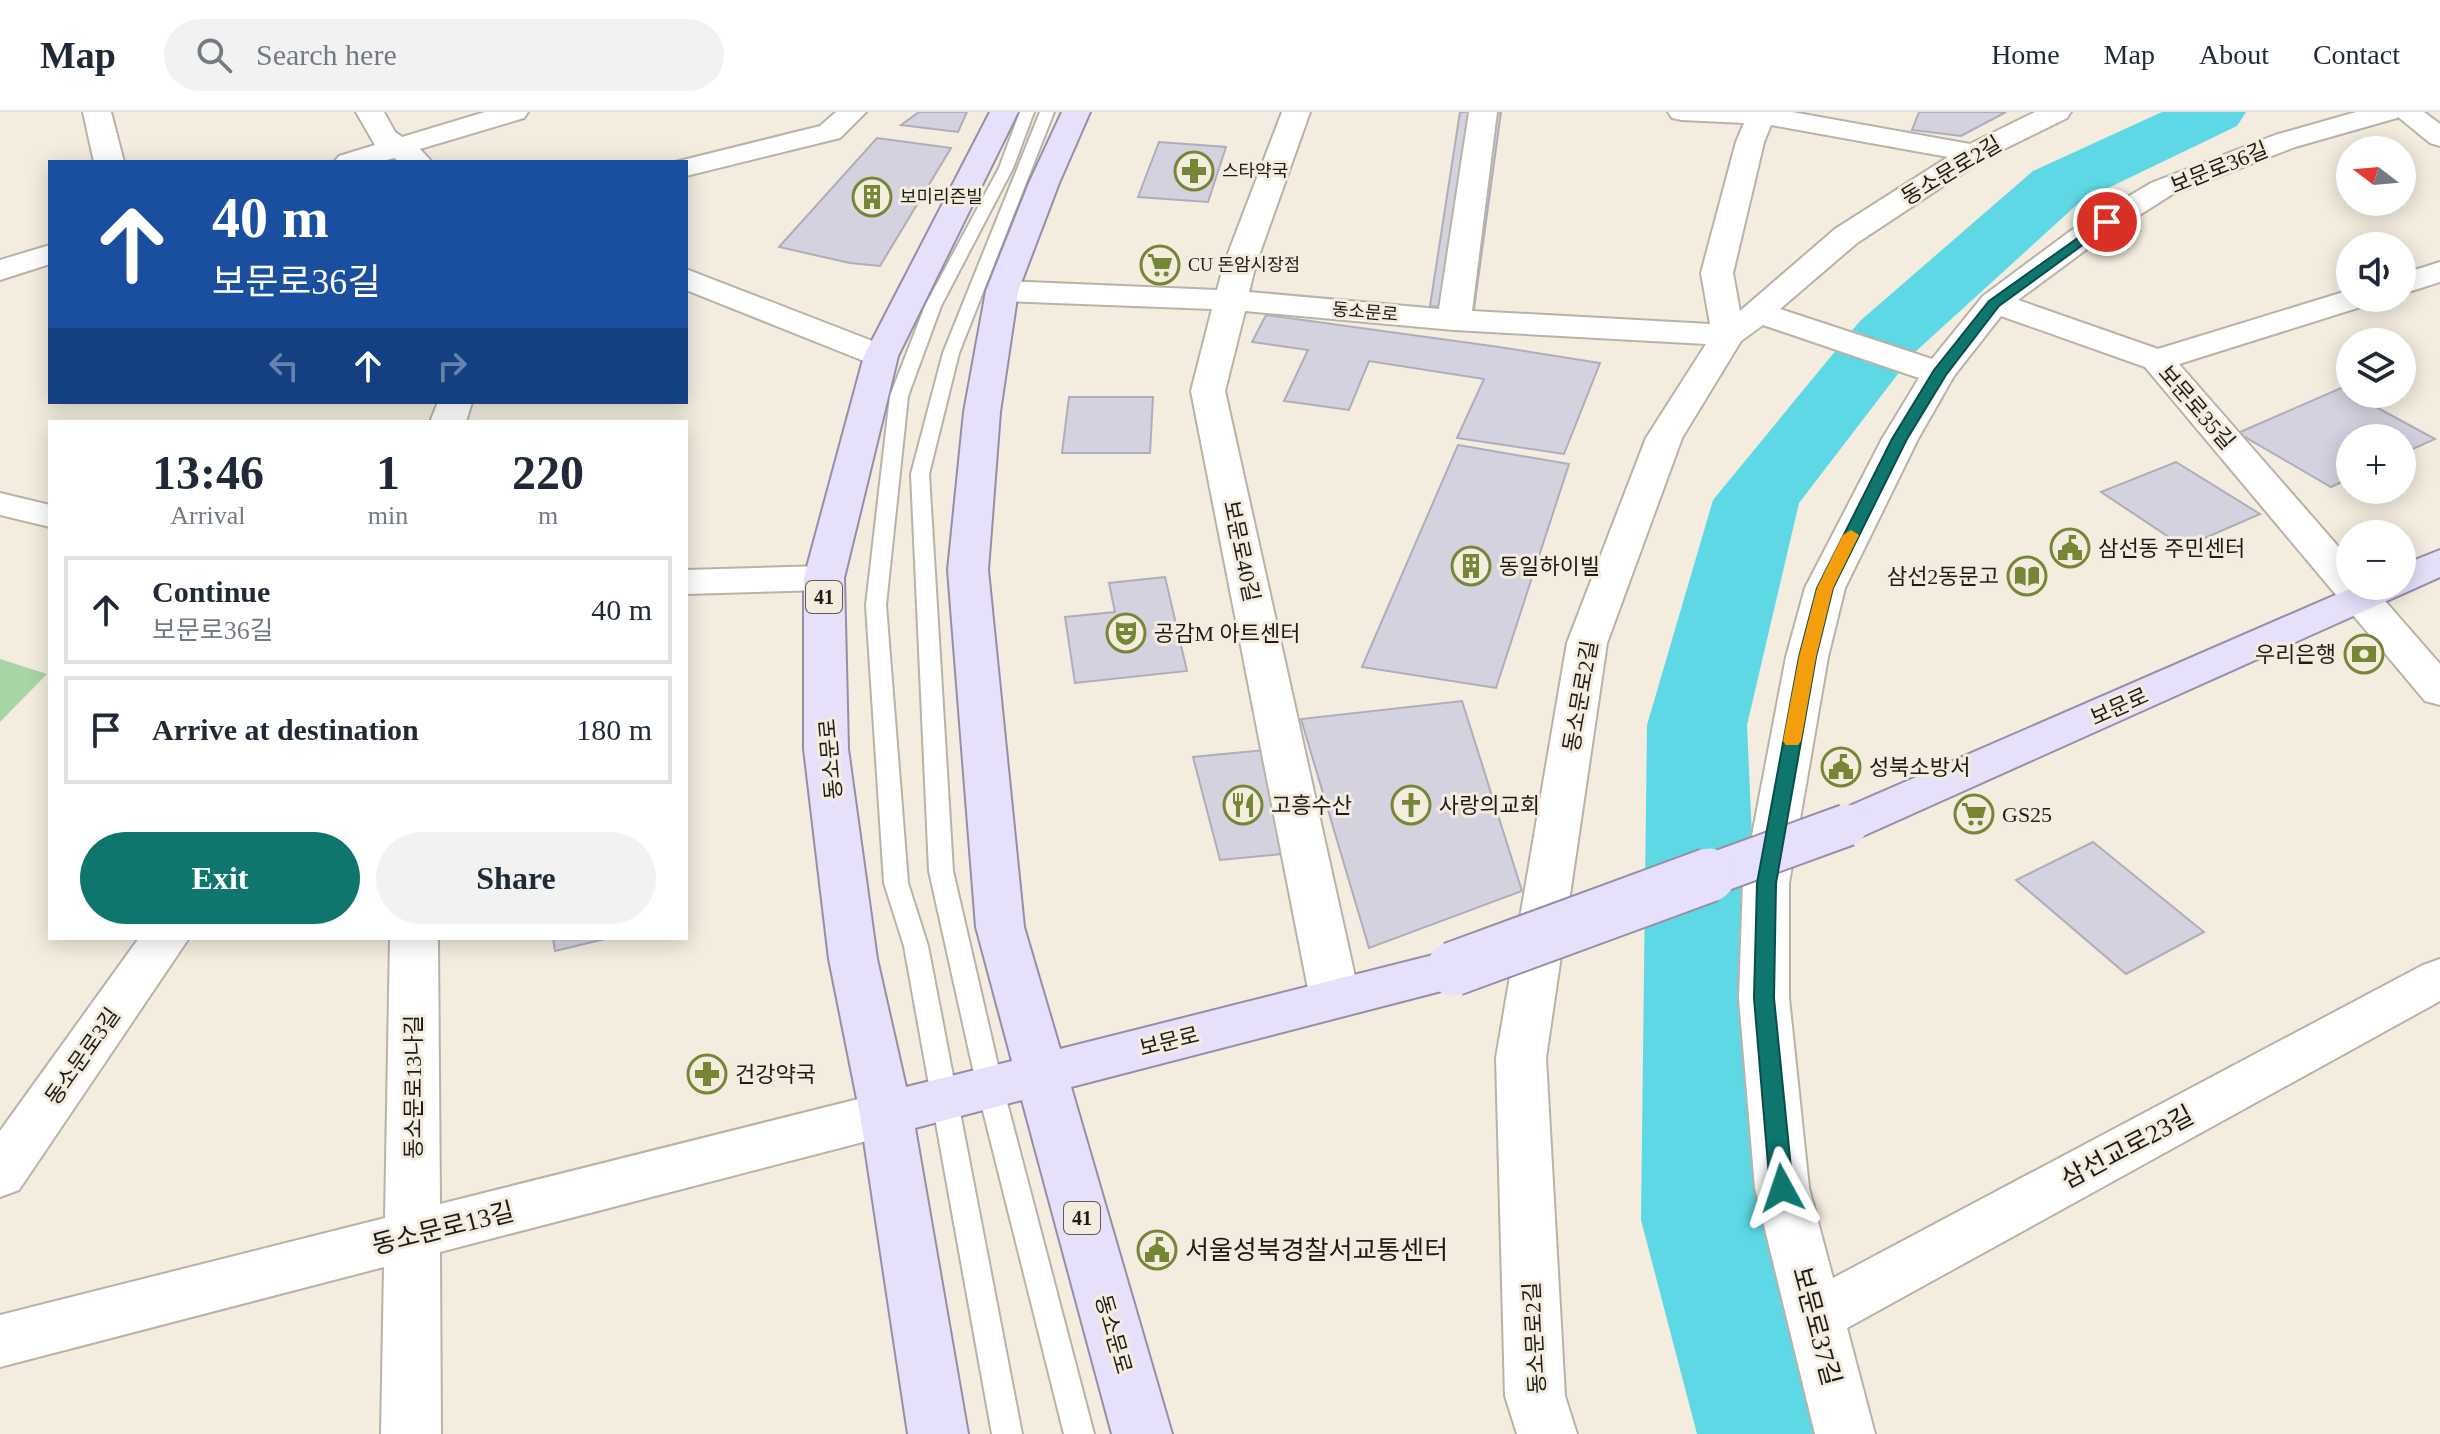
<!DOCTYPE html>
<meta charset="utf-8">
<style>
body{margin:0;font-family:"Times New Roman","Noto Sans KR",serif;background:#f2f2f3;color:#1f2937;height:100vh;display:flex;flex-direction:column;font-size:30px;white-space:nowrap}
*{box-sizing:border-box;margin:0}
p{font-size:26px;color:#747a83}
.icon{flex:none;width:44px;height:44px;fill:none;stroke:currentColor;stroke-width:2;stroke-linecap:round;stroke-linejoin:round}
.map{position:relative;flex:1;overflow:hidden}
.side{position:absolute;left:48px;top:308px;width:640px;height:520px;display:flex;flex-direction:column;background:#fff;border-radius:0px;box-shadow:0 4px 20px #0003}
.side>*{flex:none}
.banner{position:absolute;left:48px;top:48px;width:640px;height:244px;border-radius:0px;box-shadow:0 4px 20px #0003;background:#1a4fa0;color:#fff;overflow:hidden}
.needle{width:52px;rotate:286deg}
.tools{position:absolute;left:2336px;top:24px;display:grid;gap:16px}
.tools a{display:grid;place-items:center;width:80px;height:80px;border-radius:50%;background:#fff;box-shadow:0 4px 20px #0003;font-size:40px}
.pin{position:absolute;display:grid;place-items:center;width:68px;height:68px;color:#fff;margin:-34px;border:4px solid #fff;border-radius:50%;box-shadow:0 2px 8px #0007}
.me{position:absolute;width:88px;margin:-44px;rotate:355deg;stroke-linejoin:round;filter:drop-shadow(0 0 6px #0008)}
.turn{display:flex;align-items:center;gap:28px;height:168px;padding:0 32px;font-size:36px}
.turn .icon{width:104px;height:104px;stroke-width:2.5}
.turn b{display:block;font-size:56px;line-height:68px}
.lanes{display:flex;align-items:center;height:76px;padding:0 32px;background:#0003;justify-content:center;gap:40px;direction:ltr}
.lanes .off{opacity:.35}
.eta{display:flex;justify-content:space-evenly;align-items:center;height:136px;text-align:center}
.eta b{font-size:48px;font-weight:700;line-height:56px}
.action{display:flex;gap:16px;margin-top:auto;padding:16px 32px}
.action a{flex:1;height:92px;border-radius:48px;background:#0f766e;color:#fff;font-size:32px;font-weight:700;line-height:92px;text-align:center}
.action a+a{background:#f2f2f3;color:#1f2937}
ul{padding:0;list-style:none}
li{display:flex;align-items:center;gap:24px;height:108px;margin:0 16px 12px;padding:0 16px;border:4px solid #e0e1e3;border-radius:0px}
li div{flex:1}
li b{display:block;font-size:30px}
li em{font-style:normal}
header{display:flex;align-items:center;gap:48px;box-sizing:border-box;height:112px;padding:0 40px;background:#fff;border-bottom:2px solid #e0e1e3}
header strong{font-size:38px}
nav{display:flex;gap:44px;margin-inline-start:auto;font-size:28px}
.search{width:560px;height:72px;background:#f2f2f3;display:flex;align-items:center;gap:20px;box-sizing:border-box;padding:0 28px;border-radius:44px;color:#747a83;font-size:30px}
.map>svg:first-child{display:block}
.green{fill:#a8d5a5}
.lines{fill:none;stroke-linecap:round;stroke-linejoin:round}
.river{fill:#5dd8e4;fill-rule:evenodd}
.building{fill:#d5d2e0;stroke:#afadba;stroke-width:2}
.service-casing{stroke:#b9b2a6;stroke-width:4}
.minor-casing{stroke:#b9b2a6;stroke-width:4}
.tertiary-casing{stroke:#b9b2a6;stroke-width:4}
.primary-casing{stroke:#968ea9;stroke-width:4}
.service{fill:#fff;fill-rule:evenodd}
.minor{fill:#fff;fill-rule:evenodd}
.tertiary{fill:#fff;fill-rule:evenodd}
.primary{fill:#e6e0fa;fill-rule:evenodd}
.primary-bridge-far1-casing{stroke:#968ea9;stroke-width:45;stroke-linecap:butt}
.primary-bridge-casing{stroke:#968ea9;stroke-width:57;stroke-linecap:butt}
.primary-bridge-far1{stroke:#e6e0fa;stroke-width:41}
.primary-bridge{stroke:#e6e0fa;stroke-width:53}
.route{fill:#0f766e;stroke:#0a4d48;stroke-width:2}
.slow{fill:#f59e0b}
.labels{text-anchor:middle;stroke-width:6;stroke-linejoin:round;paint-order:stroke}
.far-poi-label{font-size:18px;fill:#1f1c18;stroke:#f3ecdf;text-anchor:start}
.far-street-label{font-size:18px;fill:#1f1c18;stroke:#f3ecdf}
.shield{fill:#f3ecdf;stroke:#5f5a54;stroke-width:2}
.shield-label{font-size:20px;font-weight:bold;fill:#1f1c18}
.street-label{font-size:22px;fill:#1f1c18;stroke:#f3ecdf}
.poi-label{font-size:22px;fill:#1f1c18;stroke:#f3ecdf;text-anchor:start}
.near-street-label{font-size:26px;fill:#1f1c18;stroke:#f3ecdf}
.near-poi-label{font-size:26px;fill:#1f1c18;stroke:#f3ecdf;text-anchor:start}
</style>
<header>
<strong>Map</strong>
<div class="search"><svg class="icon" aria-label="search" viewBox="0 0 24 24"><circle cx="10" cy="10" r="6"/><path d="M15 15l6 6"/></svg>Search here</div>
<nav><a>Home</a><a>Map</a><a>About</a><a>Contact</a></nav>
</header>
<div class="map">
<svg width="2440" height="1322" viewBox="0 0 2440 1322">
<rect width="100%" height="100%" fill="#f3ecdf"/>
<polygon class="green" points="0,547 47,562 0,610"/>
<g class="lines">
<polygon class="river" points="2162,0 2246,0 2237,14 2081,89 1914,241 1799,391 1747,613 1769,1108 1837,1322 1697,1322 1641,1108 1647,613 1713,388 1860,209 2033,59"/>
</g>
<g class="building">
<polygon points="919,0 967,0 958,20 901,13"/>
<polygon points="1460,0 1501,0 1474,197 1430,194"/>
<polygon points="1919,0 2006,0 1961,24 1912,18"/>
<polygon points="877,26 951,36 880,154 850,151 779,135"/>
<polygon points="1159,30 1226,35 1208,90 1138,85"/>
<polygon points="1266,203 1499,235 1600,251 1564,342 1457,326 1484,267 1369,249 1349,298 1284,289 1308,238 1252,230"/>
<polygon points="2341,276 2435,327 2402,342 2402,326 2350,326 2350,366 2331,375 2238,321"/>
<polygon points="1069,285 1153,285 1150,341 1062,341"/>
<polygon points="1458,333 1569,352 1496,576 1362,555"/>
<polygon points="2176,350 2260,402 2184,435 2101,380"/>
<polygon points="1165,465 1187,559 1075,571 1065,505 1115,500 1109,471"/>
<polygon points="1462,589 1522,779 1369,836 1301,607"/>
<polygon points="1265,638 1292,741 1220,748 1193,645"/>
<polygon points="2093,730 2204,820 2126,862 2016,768"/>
<polygon points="553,826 609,826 555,839"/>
</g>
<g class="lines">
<defs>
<g id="service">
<polygon points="1020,0 1034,0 1013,56 941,194 908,284 886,493 908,771 928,834 1022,1322 992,1322 904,834 884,771 866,493 890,284 925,194 999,56"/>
<polygon points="1040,0 1054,0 959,241 929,362 953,759 1003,975 1094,1322 1064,1322 977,975 929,759 911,362 943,241"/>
</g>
<g id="minor">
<polygon points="83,0 111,0 124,50 94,50"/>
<polygon points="356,0 384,0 395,20 402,25 485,0 528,0 524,6 420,37 432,50 400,50 394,46 379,50 334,50 339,44 375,33"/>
<polygon points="836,0 866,0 840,26 686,64 686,50 675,50 820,14"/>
<path d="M1282,0h28l-54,152 -7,28 190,17 30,-197h28l-25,199 238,13 -9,-51 35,-131 8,-19 -62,-3 -10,-2 -4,-6h124l178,32 65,-32h36l-4,6 -83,41 -127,84 -77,66 152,50 51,-63 86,-64 82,-49 124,-48 81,-23h45l-4,6 -102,29 -124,48 -80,51 -73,54 140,49 192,-59v8h22l-5,7 -188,59 171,196v26h22l68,78v41l-15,-4 -280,-334 -144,-51 -47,60 -36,63 -73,149 -17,69 -39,226v115l20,190 24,90 590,-313 17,-6v42l-593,327 28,106h-60l-60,-246 -16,-190 4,-115 43,-226 19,-69 77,-149 37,-61 -156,-53 -22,16 -59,97 -75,205 -61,415 19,338 12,38h-60l-12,-38 -9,-338 71,-415 79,-205 60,-94 -252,-14 -209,-19 -20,80 135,608 -7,14 -18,5 -18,-5 -7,-14 -119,-608 21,-82 -210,-8 -11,-3 -5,-7 5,-7 11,-3 215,9 7,-26zM1771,13l177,32 -113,72 -95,82 -7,-38 31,-131z"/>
<polygon points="50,133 50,152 0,168 0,148"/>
<polygon points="2440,150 2440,170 2402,182 2402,162"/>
<polygon points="686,157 893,237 898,244 893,251 881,254 869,251 686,178"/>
<polygon points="438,290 472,290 466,310 430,310"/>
<polygon points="0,381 50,393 50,415 0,403"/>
<polygon points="824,454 838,457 844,466 838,475 824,478 686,482 686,458"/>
<polygon points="139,826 189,826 19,1078 0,1085 0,1019"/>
<polygon points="390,826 438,826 440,1092 886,980 905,987 912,1002 905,1017 886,1024 440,1140 441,1322 381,1322 384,1155 0,1255 0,1203 385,1106"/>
</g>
<polygon id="tertiary" points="2392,0 2424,0 2440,12 2440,34 2430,31"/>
<g id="primary">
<polygon points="990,0 1018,0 898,244 844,466 848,637 877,847 906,975 1012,949 976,815 948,458 964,300 986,179 1029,71 1062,0 1090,0 1059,71 1018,179 1000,300 988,458 1024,815 1060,937 1453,838 1470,844 1477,857 1470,870 1453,876 1071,975 1172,1322 1112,1322 1022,988 915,1016 968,1322 908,1322 860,1002 829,847 804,637 804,466 864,244"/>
<polygon points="2440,438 2440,465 1863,724 1847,729 1831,724 1824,713 1831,702 2356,474 2402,474 2402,453"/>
</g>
</defs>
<use href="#service" class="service-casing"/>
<use href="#minor" class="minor-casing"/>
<use href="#tertiary" class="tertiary-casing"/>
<use href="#primary" class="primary-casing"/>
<use href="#service" class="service"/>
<use href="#minor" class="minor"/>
<use href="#tertiary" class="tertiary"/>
<use href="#primary" class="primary"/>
<defs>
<polyline id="primary-bridge-far1" points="1704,765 1847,713"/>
<polyline id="primary-bridge" points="1453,857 1709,763"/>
</defs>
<use href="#primary-bridge-far1" class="primary-bridge-far1-casing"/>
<use href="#primary-bridge" class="primary-bridge-casing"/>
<use href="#primary-bridge-far1" class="primary-bridge-far1"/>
<use href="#primary-bridge" class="primary-bridge"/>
</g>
<polygon class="route" points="2103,108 2114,110 1999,194 1946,263 1907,327 1833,476 1816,545 1776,771 1774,886 1793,1076 1790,1083 1782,1085 1774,1083 1770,1076 1754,886 1757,771 1799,545 1817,476 1892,327 1934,258 1989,189"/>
<polygon class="slow" points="1851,418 1859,423 1833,476 1816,545 1801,629 1798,633 1786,633 1783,629 1799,545 1817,476 1843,423"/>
<defs>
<symbol id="pharmacy-ring" viewBox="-11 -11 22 22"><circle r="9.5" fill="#f3ecdf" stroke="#768635" stroke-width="1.5"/><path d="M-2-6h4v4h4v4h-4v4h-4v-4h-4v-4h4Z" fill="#768635"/></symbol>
<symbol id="building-ring" viewBox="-11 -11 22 22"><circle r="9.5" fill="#f3ecdf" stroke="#768635" stroke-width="1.5"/><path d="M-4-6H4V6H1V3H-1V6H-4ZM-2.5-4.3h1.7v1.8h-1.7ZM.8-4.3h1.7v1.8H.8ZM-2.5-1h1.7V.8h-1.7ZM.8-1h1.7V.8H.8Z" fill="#768635"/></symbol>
<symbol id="supermarket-ring" viewBox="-11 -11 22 22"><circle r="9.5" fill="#f3ecdf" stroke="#768635" stroke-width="1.5"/><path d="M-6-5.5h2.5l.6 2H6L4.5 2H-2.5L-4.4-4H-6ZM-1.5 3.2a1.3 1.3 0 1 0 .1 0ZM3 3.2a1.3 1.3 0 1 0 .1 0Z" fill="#768635"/></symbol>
<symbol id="civic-ring" viewBox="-11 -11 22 22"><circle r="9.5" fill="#f3ecdf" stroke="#768635" stroke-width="1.5"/><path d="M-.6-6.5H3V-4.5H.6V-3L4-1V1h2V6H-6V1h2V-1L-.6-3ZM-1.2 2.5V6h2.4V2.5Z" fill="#768635"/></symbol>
<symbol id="library-ring" viewBox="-11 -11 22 22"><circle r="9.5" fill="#f3ecdf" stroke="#768635" stroke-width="1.5"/><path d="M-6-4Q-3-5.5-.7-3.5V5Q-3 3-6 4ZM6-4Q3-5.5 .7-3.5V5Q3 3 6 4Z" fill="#768635"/></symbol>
<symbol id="theatre-ring" viewBox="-11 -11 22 22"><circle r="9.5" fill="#f3ecdf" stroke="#768635" stroke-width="1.5"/><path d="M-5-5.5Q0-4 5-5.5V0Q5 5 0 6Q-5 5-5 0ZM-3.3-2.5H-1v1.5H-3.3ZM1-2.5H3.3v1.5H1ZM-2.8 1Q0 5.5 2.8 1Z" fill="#768635"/></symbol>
<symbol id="bank-ring" viewBox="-11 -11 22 22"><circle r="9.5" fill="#f3ecdf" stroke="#768635" stroke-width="1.5"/><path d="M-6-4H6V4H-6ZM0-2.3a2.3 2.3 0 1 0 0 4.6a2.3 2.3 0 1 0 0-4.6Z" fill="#768635"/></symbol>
<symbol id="restaurant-ring" viewBox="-11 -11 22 22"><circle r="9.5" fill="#f3ecdf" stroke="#768635" stroke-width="1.5"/><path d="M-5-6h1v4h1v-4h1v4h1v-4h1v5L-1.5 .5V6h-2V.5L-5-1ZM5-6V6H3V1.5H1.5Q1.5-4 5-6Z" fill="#768635"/></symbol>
<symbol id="church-ring" viewBox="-11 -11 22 22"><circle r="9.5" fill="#f3ecdf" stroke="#768635" stroke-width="1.5"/><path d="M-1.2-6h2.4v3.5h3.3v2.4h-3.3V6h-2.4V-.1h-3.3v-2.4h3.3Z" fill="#768635"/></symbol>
</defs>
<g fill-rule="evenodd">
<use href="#pharmacy-ring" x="1172" y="37" width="44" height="44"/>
<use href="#building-ring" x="850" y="63" width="44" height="44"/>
<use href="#supermarket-ring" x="1138" y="131" width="44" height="44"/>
<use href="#civic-ring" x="2048" y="414" width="44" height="44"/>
<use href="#building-ring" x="1449" y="432" width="44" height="44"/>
<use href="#library-ring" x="2005" y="442" width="44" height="44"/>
<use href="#theatre-ring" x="1104" y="499" width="44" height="44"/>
<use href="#bank-ring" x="2342" y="520" width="44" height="44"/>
<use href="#civic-ring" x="1819" y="633" width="44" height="44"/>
<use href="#restaurant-ring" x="1221" y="671" width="44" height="44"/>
<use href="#church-ring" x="1389" y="671" width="44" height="44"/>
<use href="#supermarket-ring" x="1952" y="680" width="44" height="44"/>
<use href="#pharmacy-ring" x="685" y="940" width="44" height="44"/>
<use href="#civic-ring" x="1135" y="1116" width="44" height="44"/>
</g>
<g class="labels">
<g class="far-poi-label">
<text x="1222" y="65">스타약국</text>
<text x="900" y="91">보미리즌빌</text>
<text x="1188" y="159">CU 돈암시장점</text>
</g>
<g class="far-street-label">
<text transform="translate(1365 200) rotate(5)" y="6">동소문로</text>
</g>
<g class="shield">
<rect x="806" y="469" width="36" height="32" rx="6"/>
<rect x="1064" y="1090" width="36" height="32" rx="6"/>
</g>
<g class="shield-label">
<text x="824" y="492">41</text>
<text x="1082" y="1113">41</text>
</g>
<g class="street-label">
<text transform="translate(2219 55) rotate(-22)" y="8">보문로36길</text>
<text transform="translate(1951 58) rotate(-31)" y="8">동소문로2길</text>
<text transform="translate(2197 295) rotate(49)" y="8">보문로35길</text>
<text transform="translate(1242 439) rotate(78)" y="8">보문로40길</text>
<text transform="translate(1580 584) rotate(-80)" y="8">동소문로2길</text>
<text transform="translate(2119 594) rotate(-24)" y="8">보문로</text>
<text transform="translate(830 647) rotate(-95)" y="8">동소문로</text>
<text transform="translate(1169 929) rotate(-14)" y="8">보문로</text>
<text transform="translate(82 944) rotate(-55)" y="8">동소문로3길</text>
<text transform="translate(413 975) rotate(-90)" y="8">동소문로13나길</text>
<text transform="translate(1114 1222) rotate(74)" y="8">동소문로</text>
<text transform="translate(1534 1226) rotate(-93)" y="8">동소문로2길</text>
</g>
<g class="poi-label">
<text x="2098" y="444">삼선동 주민센터</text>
<text x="1499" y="462">동일하이빌</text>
<text x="1999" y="472" text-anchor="end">삼선2동문고</text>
<text x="1154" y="529">공감M 아트센터</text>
<text x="2336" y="550" text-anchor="end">우리은행</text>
<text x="1869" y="663">성북소방서</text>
<text x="1271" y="701">고흥수산</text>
<text x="1439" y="701">사랑의교회</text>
<text x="2002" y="710">GS25</text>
<text x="735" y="970">건강약국</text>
</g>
<g class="near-street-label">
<text transform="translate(2127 1035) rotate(-28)" y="9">삼선교로23길</text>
<text transform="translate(443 1116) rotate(-14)" y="9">동소문로13길</text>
<text transform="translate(1817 1214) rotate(75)" y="9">보문로37길</text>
</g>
<g class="near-poi-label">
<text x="1185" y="1147">서울성북경찰서교통센터</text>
</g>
</g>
</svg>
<div class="tools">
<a><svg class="needle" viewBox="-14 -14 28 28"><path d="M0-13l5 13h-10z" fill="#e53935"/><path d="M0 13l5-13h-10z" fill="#747a83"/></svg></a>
<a><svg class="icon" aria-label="sound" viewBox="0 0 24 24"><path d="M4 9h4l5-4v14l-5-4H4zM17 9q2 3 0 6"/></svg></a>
<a><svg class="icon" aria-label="layers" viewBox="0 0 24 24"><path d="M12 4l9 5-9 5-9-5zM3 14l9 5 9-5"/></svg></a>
<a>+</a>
<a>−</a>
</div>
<div class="pin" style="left:2107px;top:110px;background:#d93025"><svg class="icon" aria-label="arrive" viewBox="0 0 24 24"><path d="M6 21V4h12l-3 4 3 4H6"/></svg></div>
<svg class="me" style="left:1782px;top:1076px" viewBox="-20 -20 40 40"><path d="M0-17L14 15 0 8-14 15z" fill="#0f766e" stroke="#fff" stroke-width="4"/></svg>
<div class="banner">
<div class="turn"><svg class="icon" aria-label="ahead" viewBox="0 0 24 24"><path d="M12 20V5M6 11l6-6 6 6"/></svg><div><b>40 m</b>보문로36길</div></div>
<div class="lanes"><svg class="icon off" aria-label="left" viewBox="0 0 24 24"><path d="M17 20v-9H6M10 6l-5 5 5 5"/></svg><svg class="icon" aria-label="ahead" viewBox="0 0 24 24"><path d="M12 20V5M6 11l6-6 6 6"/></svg><svg class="icon off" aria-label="right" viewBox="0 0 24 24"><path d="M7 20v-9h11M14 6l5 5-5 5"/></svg></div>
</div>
<section class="side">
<div class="eta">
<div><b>13:46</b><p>Arrival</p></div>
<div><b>1</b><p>min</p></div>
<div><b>220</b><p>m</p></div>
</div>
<ul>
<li><svg class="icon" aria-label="ahead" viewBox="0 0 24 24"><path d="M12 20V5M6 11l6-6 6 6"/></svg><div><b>Continue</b><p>보문로36길</p></div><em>40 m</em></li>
<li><svg class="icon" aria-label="arrive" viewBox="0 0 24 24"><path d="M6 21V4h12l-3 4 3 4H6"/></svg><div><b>Arrive at destination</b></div><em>180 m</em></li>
</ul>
<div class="action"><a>Exit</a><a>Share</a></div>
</section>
</div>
